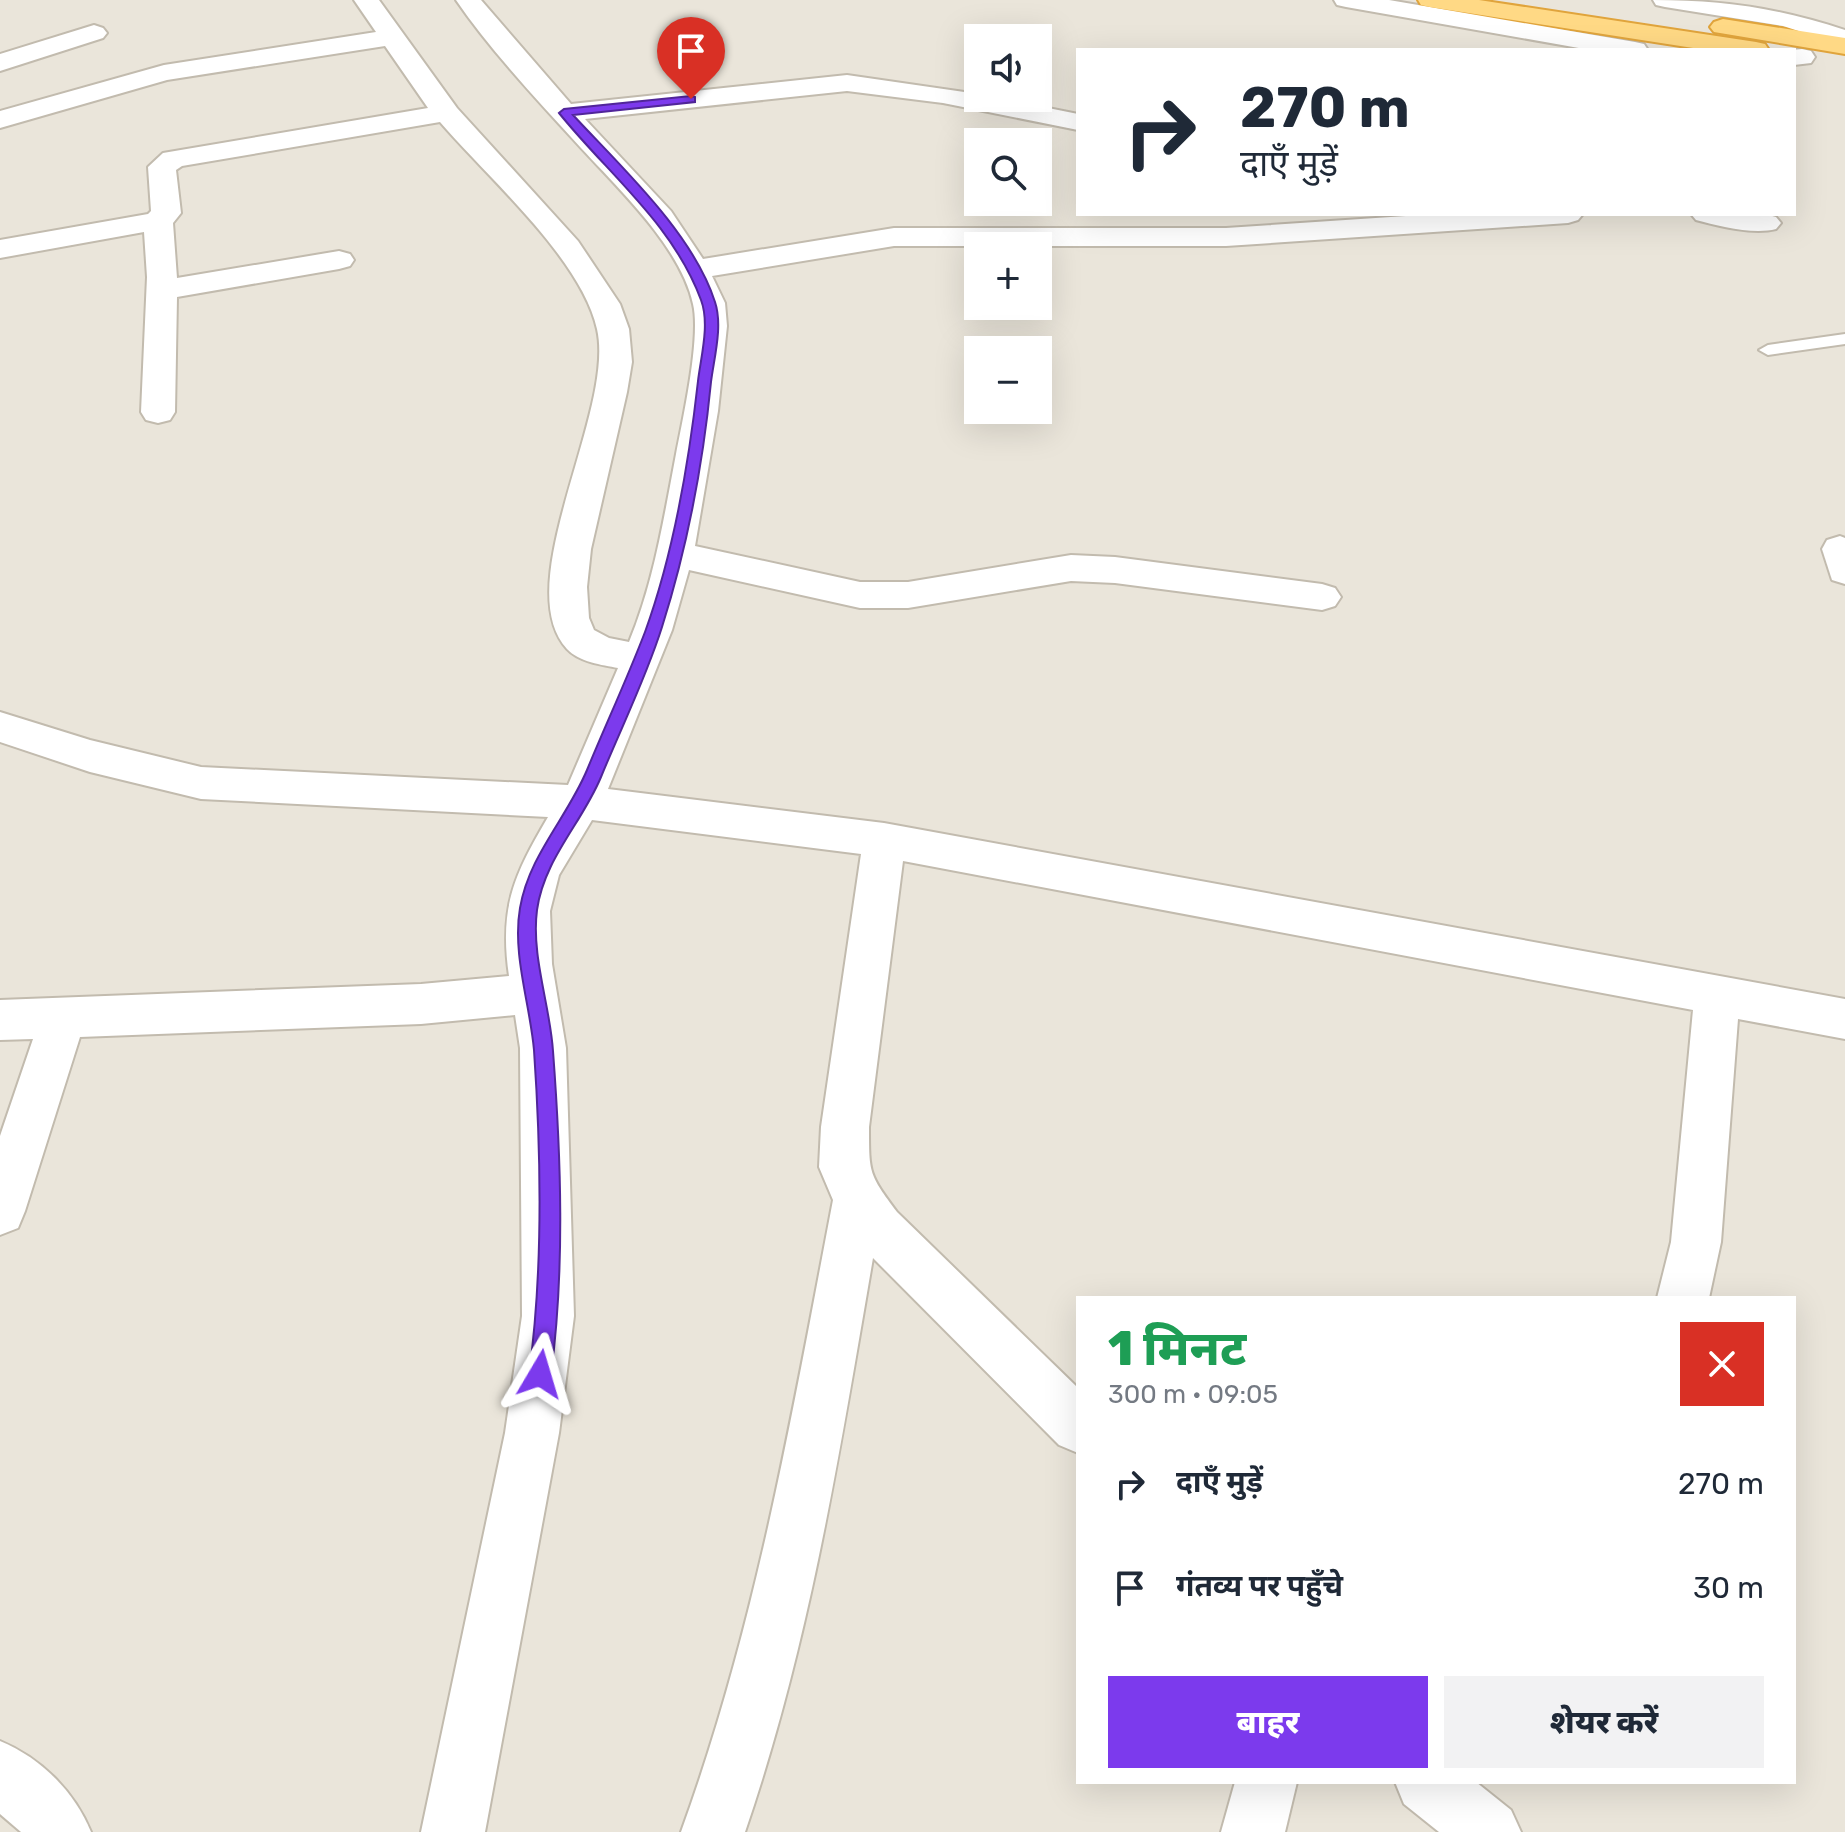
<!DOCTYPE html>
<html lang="hi">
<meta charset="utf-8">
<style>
body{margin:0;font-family:Rubik,"Noto Sans Devanagari",sans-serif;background:#f2f2f3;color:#1f2937;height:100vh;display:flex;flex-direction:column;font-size:30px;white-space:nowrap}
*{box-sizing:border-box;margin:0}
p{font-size:26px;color:#747a83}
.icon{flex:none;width:44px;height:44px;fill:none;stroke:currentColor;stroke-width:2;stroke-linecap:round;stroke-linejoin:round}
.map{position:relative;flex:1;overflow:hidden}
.sheet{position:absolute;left:1076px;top:1296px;width:720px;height:488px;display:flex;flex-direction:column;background:#fff;border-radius:0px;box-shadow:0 8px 32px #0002}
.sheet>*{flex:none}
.hud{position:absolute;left:1076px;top:48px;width:720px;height:168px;border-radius:0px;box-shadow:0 8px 32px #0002;background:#fff;color:#1f2937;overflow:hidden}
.buttons{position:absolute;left:964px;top:24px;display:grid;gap:16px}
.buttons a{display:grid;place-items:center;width:88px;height:88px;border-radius:0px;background:#fff;box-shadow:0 8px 32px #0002;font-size:40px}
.pin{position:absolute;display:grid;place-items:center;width:68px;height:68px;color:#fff;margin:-82px -34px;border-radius:50% 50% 50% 0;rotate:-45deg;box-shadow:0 0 8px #0007}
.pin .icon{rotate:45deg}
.me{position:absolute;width:88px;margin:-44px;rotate:7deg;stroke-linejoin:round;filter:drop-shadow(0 0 6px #0008)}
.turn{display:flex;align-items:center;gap:28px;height:168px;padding:0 32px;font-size:36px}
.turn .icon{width:104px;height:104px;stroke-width:2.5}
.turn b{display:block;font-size:56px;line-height:68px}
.round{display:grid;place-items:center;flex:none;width:84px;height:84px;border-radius:0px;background:#f2f2f3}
.headline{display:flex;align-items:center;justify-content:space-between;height:136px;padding:0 32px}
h1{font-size:48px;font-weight:800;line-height:60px;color:#1e9e55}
.button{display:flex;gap:16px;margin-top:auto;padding:16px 32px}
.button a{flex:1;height:92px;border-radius:0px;background:#7c3aed;color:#fff;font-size:32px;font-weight:800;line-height:92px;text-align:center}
.button a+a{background:#f2f2f3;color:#1f2937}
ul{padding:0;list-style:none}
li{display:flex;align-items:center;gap:24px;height:104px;padding:0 32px}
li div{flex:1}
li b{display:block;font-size:30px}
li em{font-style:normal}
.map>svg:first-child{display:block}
.residential{fill:#eae5da;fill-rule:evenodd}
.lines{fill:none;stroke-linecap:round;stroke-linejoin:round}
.service-casing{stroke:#c2bbae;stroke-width:4}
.minor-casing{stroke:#c2bbae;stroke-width:4}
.tertiary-casing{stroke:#c2bbae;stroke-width:4}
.trunk-casing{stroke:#e0a43c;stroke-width:4}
.service{fill:#fff;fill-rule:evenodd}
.minor{fill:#fff;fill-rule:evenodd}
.tertiary{fill:#fff;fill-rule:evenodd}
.trunk{fill:#ffd985;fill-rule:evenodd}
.route{fill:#7c3aed;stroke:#51269a;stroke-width:2}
</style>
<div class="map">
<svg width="1845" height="1832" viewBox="0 0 1845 1832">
<rect width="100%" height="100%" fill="#f6f3ec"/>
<path class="residential" d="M0,0h1845v1832h-1845zM978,38h60v60h-60zM1078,50h716v164h-716zM978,142h60v60h-60zM978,246h60v60h-60zM978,350h60v60h-60zM1078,1298h716v484h-716z"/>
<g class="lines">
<defs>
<polygon id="service" points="1845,334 1845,344 1768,355 1759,350 1768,345"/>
<g id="minor">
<path d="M354,0h25l78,108 121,133 42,63 9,25 3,33 -5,30 -36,157 -4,38 2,31 5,12 15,8 20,4c25,-60 35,-125 47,-188 7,-36 25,-117 17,-150 -12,-56 -74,-115 -112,-156 -42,-46 -90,-97 -125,-148h25l90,104 276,-29 131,19v4h21l79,16v16l-135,-27 -96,-12 -262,28 86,92 32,48 191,-31h332l210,-14h147l-5,6 -10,3 -342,23h-332l-182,30 13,27 2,23 -9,85 -23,135 165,36h48l163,-27 44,2 207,27 13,4 6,9 -6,9 -13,4 -207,-27 -44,-2 -163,27h-48l-171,-38 -17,60 -64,159 276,34 961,176v40l-107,-20 -17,223 -12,56h-52l14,-56 22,-232 -790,-149 -34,266c0,47 0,47 28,85l181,176v65l-19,-8 -186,-187c-34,197 -63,384 -128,574h-64c75,-206 111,-417 152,-632l-14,-33 2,-40 40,-273 -269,-34 -33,55 -9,36 2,53 14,84 8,268 -15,117 -74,399h-64l84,-399 17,-117 -2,-268 -5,-33 -94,9 -341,13 -55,174 -7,17 -18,7v-99l33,-97 -33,1v-40l421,-16 88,-8c-10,-69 5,-101 39,-159l-347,-18 -111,-27 -90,-30v-30l90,28 111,27 367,18 50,-117c-16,-3 -39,-6 -51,-19 -59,-65 49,-238 30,-320 -16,-71 -110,-152 -157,-207l-258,44 -6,4 5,43 -8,10 4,55 162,-27 11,3 4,6 -4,6 -11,3 -162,28 -2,115 -5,8 -12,3 -12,-3 -5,-8 6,-135 -3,-45 -144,26v-18l148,-26 3,-3 -3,-44 15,-14 265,-45 -43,-62 -218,34 -167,48v-17l164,-46 212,-33z"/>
<polygon points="94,25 103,28 107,33 103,38 0,71 0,54"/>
<path d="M1691,214h74l11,3 5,6 -5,6c-23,6 -57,-3 -80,-9z"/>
<polygon points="1840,536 1845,538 1845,584 1832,580 1822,549 1827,540"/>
<path d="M0,1741c41,17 74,50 91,91h-70l-21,-18z"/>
<polygon points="1235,1782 1297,1782 1285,1832 1221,1832"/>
<polygon points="1395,1782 1476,1782 1511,1810 1521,1832 1439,1832 1404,1804"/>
</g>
<g id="tertiary">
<polygon points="1334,0 1389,0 1635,42 1644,44 1648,50 1590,50 1346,7 1337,5"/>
<path d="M1653,0c69,0 126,8 192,30v16l-62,-20 -118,-19 -9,-2z"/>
<polygon points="1802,49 1811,51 1815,57 1811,63 1794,65 1794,50 1791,50"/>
</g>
<g id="trunk">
<polygon points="1418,0 1479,0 1756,42 1765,44 1769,50 1706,50 1430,7 1421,5"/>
<polygon points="1723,19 1845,38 1845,54 1714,32 1710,27 1714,22"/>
</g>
</defs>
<use href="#service" class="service-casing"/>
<use href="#minor" class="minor-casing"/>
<use href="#tertiary" class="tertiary-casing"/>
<use href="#trunk" class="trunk-casing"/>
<use href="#service" class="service"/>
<use href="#minor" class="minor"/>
<use href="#tertiary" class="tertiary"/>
<use href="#trunk" class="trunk"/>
</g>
<path class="route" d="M691,96l4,1v5l-122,13c48,52 120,118 142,187 8,24 -1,56 -4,80 -8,82 -24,166 -49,245 -16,51 -41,101 -61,150 -19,46 -57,82 -64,133 -6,46 13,95 16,141 8,106 12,218 -2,323l-3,8 -8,3 -8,-3 -3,-8c14,-101 12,-222 5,-324 -4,-46 -22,-96 -14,-142 9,-53 47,-90 67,-138 19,-46 40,-91 58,-138 28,-77 44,-170 53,-251 3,-25 12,-57 3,-81 -28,-76 -93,-126 -142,-187l5,-4z"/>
</svg>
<div class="buttons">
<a><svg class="icon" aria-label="sound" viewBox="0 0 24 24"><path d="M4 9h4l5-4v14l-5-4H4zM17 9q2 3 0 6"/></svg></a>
<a><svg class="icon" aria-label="search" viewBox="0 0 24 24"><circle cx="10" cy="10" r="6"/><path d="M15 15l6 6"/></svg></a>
<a>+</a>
<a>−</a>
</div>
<div class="pin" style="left:691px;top:99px;background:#d93025"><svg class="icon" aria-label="arrive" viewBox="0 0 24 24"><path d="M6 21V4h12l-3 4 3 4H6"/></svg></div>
<svg class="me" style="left:540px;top:1374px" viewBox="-20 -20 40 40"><path d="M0-17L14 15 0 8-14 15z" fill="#7c3aed" stroke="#fff" stroke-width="4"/></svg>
<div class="hud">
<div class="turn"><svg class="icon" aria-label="right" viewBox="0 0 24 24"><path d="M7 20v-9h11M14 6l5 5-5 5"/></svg><div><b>270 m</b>दाएँ मुड़ें</div></div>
</div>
<section class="sheet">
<div class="headline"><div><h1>1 मिनट</h1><p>300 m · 09:05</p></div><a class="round" style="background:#d93025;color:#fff"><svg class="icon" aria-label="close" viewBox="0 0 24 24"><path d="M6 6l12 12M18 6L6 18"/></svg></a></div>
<ul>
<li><svg class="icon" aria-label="right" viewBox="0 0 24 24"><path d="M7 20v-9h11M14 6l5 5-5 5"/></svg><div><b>दाएँ मुड़ें</b></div><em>270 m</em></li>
<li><svg class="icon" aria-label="arrive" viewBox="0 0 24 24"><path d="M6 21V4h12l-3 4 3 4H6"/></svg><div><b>गंतव्य पर पहुँचे</b></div><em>30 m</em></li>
</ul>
<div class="button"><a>बाहर</a><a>शेयर करें</a></div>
</section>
</div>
